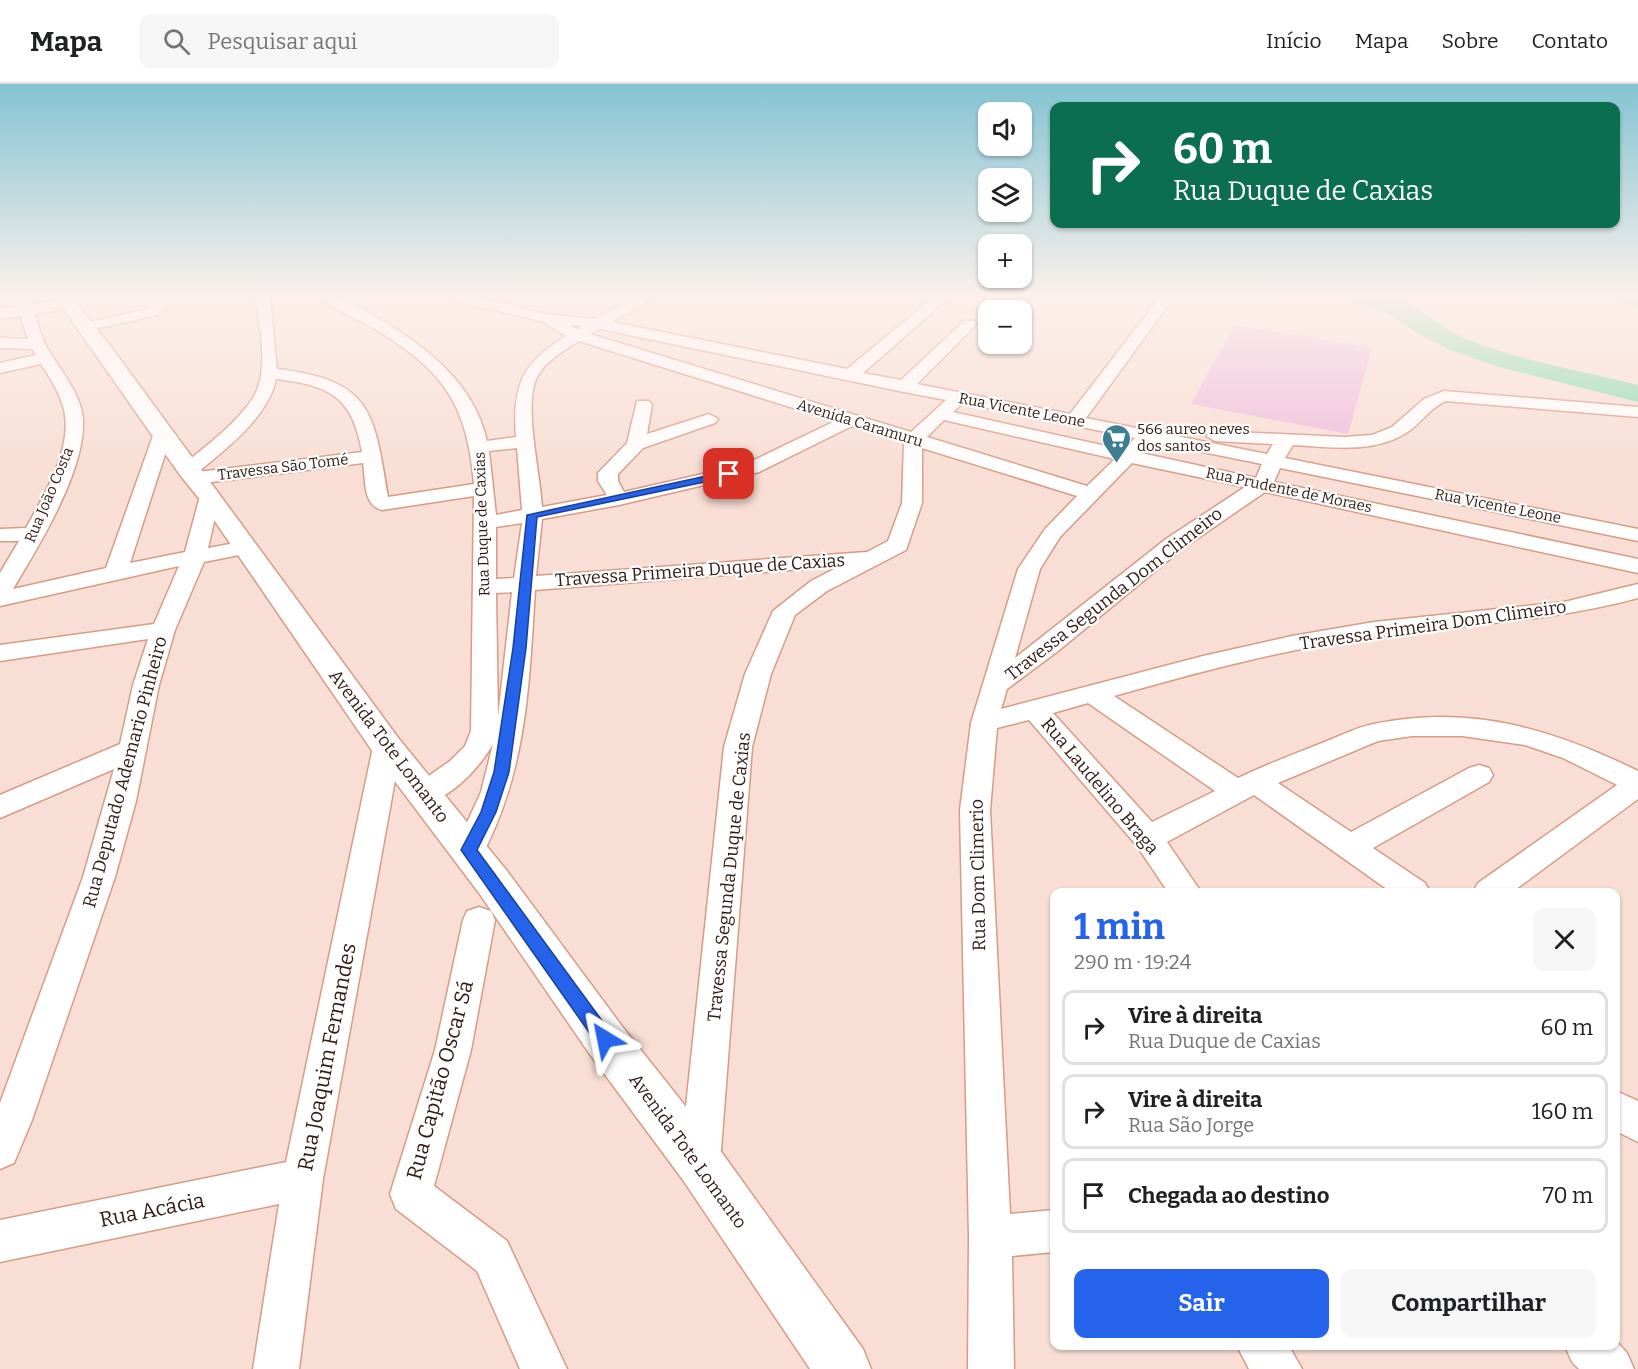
<!DOCTYPE html>
<html lang="pt">
<meta charset="utf-8">
<style>
body{margin:0;font-family:Bitter,serif;background:#f6f6f6;color:#202124;height:100vh;display:flex;flex-direction:column;font-size:22px;white-space:nowrap}
*{box-sizing:border-box;margin:0}
p{font-size:20px;color:#757577}
.icon{flex:none;width:33px;height:33px;fill:none;stroke:currentColor;stroke-width:2;stroke-linecap:round;stroke-linejoin:round}
.map{position:relative;flex:1;overflow:hidden}
.panel{position:absolute;left:1050px;top:804px;width:570px;height:462px;display:flex;flex-direction:column;background:#fff;border-radius:12px;box-shadow:0 2px 4px #0004}
.panel>*{flex:none}
.hud{position:absolute;left:1050px;top:18px;width:570px;height:126px;border-radius:12px;box-shadow:0 2px 4px #0004;background:#0b6e4f;color:#fff;overflow:hidden}
.buttons{position:absolute;left:978px;top:18px;display:grid;gap:12px}
.buttons a{display:grid;place-items:center;width:54px;height:54px;border-radius:12px;background:#fff;box-shadow:0 2px 4px #0004;font-size:30px}
.pin{position:absolute;display:grid;place-items:center;width:51px;height:51px;color:#fff;margin:-26px;border-radius:12px;box-shadow:0 3px 9px #0006}
.me{position:absolute;width:66px;margin:-33px;rotate:325deg;stroke-linejoin:round;filter:drop-shadow(0 0 4px #0008)}
.turn{display:flex;align-items:center;gap:21px;height:126px;padding:0 24px;font-size:27px}
.turn .icon{width:78px;height:78px;stroke-width:2.5}
.turn b{display:block;font-size:42px;line-height:51px}
.round{display:grid;place-items:center;flex:none;width:63px;height:63px;border-radius:12px;background:#f6f6f6}
.headline{display:flex;align-items:center;justify-content:space-between;height:102px;padding:0 24px}
h1{font-size:36px;font-weight:700;line-height:45px;color:#2563eb}
.cta{display:flex;gap:12px;margin-top:auto;padding:12px 24px}
.cta a{flex:1;height:69px;border-radius:12px;background:#2563eb;color:#fff;font-size:24px;font-weight:700;line-height:69px;text-align:center}
.cta a+a{background:#f6f6f6;color:#202124}
ul{padding:0;list-style:none}
li{display:flex;align-items:center;gap:18px;height:75px;margin:0 12px 9px;padding:0 12px;border:3px solid #e0e0e0;border-radius:12px}
li div{flex:1}
li b{display:block;font-size:22px}
li em{font-style:normal}
header{display:flex;align-items:center;gap:36px;box-sizing:border-box;height:84px;padding:0 30px;background:#fff;border-bottom:2px solid #e0e0e0}
header strong{font-size:28px}
nav{display:flex;gap:33px;margin-inline-start:auto;font-size:21px}
.search{width:420px;height:54px;background:#f6f6f6;display:flex;align-items:center;gap:15px;box-sizing:border-box;padding:0 21px;border-radius:12px;color:#757577;font-size:22px}
.map>svg:first-child{display:block}
.green{fill:#efbddd}
.lines{fill:none;stroke-linecap:round;stroke-linejoin:round}
.river{fill:#8cdab1;fill-rule:evenodd}
.minor-casing{stroke:#d89b86;stroke-width:3}
.tertiary-casing{stroke:#d89b86;stroke-width:3}
.secondary-casing{stroke:#d89b86;stroke-width:3}
.minor{fill:#fff;fill-rule:evenodd}
.tertiary{fill:#fff;fill-rule:evenodd}
.secondary{fill:#fff;fill-rule:evenodd}
.route{fill:#2563eb;stroke:#184099;stroke-width:1.5}
.labels{text-anchor:middle;stroke-width:4.5;stroke-linejoin:round;paint-order:stroke}
.far-street-label{font-size:15px;fill:#321b13;stroke:#fff}
.far-poi-label{font-size:15px;fill:#321b13;stroke:#fff;text-anchor:start}
.street-label{font-size:18px;fill:#321b13;stroke:#fff}
.near-street-label{font-size:21px;fill:#321b13;stroke:#fff}
</style>
<header>
<strong>Mapa</strong>
<div class="search"><svg class="icon" aria-label="search" viewBox="0 0 24 24"><circle cx="10" cy="10" r="6"/><path d="M15 15l6 6"/></svg>Pesquisar aqui</div>
<nav><a>Início</a><a>Mapa</a><a>Sobre</a><a>Contato</a></nav>
</header>
<div class="map">
<svg width="1638" height="1285" viewBox="0 0 1638 1285">
<rect width="100%" height="100%" fill="#f8ded4"/>
<polygon class="green" points="1235,241 1372,264 1348,350 1191,320"/>
<g class="lines">
<g class="river">
<path d="M1349,213c12,0 26,-1 38,0 29,5 53,31 81,43 54,21 114,31 170,45v17l-139,-35 -49,-17 -33,-17 -27,-19 -37,-12z"/>
<polygon points="1615,213 1638,213 1638,224 1619,218"/>
</g>
<defs>
<g id="minor">
<path d="M11,213h15c11,16 12,34 21,51 12,20 30,41 35,64 9,51 -44,135 -69,177l93,-21 48,-135 9,-5 9,5 -42,130 55,-11 15,-56 3,-4h14l3,4 -12,52 38,-7 8,1 3,5 -3,5 -50,10 -29,68 -16,55 -23,116 -21,76 -83,243 -18,43 -14,6v-66l83,-226 31,-108 -114,49v-23l120,-51 13,-59 15,-46 -148,22v-16l154,-21 25,-58 -179,40v-33l19,-32h-19v-12l26,-1c18,-33 47,-79 38,-118 -4,-17 -14,-32 -23,-46l-41,9v-10l36,-8 -4,-6 -32,-1v-10l28,1 -9,-29z"/>
<polygon points="146,213 160,213 165,223 157,231 86,247 79,243 81,240 147,225 150,222"/>
<path d="M256,213h14l7,72c95,11 97,43 111,128l86,-13c-7,-81 -31,-114 -101,-156 -16,-9 -39,-18 -51,-31 24,0 38,11 59,23 47,28 93,64 106,121l29,-4c-4,-52 6,-74 50,-101l-25,-15 -89,-21 -2,-3h26l70,17 49,5 42,-22h18l-43,25 235,47 87,-72h16l-87,76 38,7 63,-59h10l2,3 -2,3 -57,57 153,30 90,-117h14l-88,121 181,36 6,-10 -58,-3 -9,-5 9,-5 129,6 28,-2 20,-8 32,-28 20,-8 194,16v10l-192,-16c-17,7 -25,23 -40,32 -33,21 -76,14 -113,12l-8,13 353,71v12l-358,-73 -6,14 364,77v14l-373,-81 -83,57 -124,102 -51,38 -6,20 202,-53 89,-20 82,-14 190,-20 74,-18v14c-88,24 -177,26 -266,39 -88,12 -173,35 -258,59l124,82c29,-14 59,-25 89,-37 15,-6 31,-14 47,-17 96,-20 178,5 264,47v28l-126,93h-39l5,-9 139,-98 -54,-27 -38,-13 -63,-9h-50l-34,5 -100,42 73,49 118,-64 10,-3 10,3 4,7 -4,7 -116,66 52,35 5,9h-39l-137,-97 -87,47 34,50h-33l-31,-46 -108,-126 -32,8 -7,82 20,404 44,-4v42l-42,4 2,113h-46l1,-132 -9,-427 11,-87 47,-154 27,-40 32,-33 -155,-48v55l-16,47 -79,41 -32,24 -24,59 -19,73 -32,416 -6,14 -14,6 -14,-6 -6,-14 44,-416 21,-73 28,-63 38,-30 29,-15 -305,24c-6,96 -8,182 -55,269l-11,4 -11,-4 -4,-8 27,-59 12,-48c-13,23 -50,66 -80,57l-5,-7 5,-7 37,-26 15,-15 6,-15 3,-235 -92,14c-20,-5 -16,-31 -19,-47l-168,21 -7,-2 -3,-4 2,-2 -9,-6 3,-4c23,-18 64,-49 76,-76 11,-27 2,-64 -1,-93zM569,241l13,1 -5,3zM600,245l304,63 42,8 -35,32 -321,-98zM579,257l256,80 -89,43 -122,28 -6,-11v-7l25,-26 72,-25 3,-4 -9,-5 -62,20 5,-29 -3,-4h-12l-10,42 -29,30v8l9,14 -65,12c-2,-34 -17,-96 -7,-125 7,-19 28,-31 44,-41zM276,295c52,6 77,17 86,73l-164,20c28,-23 71,-56 78,-93zM963,319l172,35 -11,12 -171,-38zM944,336l171,39 -28,27 -160,-49zM852,342l52,16 -2,61 -14,38 -21,11 -331,24 6,-57 77,-14 140,-33zM1153,358l109,22 -6,14 -115,-25zM517,364l5,62 -26,5 -7,-64zM1132,379l113,24 -79,52 -151,119 25,-89 20,-32zM522,439l-8,55 -18,1v-52zM512,508l-14,125 -2,-124zM1088,619l127,88 -63,31 -99,-109z"/>
<polygon points="387,654 397,656 401,663 323,1095 299,1285 253,1285 279,1120 0,1178 0,1136 286,1078 373,663 377,656"/>
<polygon points="479,823 491,827 495,836 471,966 434,1102 507,1157 567,1285 520,1285 477,1187 396,1125 390,1110 435,966 463,836 467,827"/>
<polygon points="1616,1007 1638,1017 1638,1058 1616,1047"/>
<polygon points="1616,1257 1627,1269 1634,1285 1579,1285 1572,1278 1565,1262 1616,1262"/>
<polygon points="1237,1262 1289,1262 1302,1285 1249,1285"/>
</g>
<polygon id="tertiary" points="67,215 73,216 76,220 73,224 0,235 0,225"/>
<polygon id="secondary" points="55,213 72,213 114,267 399,655 507,787 621,941 717,1062 863,1265 871,1285 810,1285 683,1096 589,969 479,809 375,671 201,417 180,391"/>
</defs>
<use href="#minor" class="minor-casing"/>
<use href="#tertiary" class="tertiary-casing"/>
<use href="#secondary" class="secondary-casing"/>
<use href="#minor" class="minor"/>
<use href="#tertiary" class="tertiary"/>
<use href="#secondary" class="secondary"/>
</g>
<linearGradient id="sky" x2="0" y2="1"><stop stop-color="#83c3d2"/><stop offset="0.54" stop-color="#fcf0ec"/><stop offset="1" stop-color="#fcf0ec" stop-opacity="0"/></linearGradient>
<rect width="1638" height="393" fill="url(#sky)"/>
<polygon class="route" points="729,387 734,390 733,392 537,433 526,564 509,688 496,728 477,766 611,949 614,955 611,961 605,963 598,961 461,766 481,728 494,688 513,564 527,431"/>
<defs>
<symbol id="supermarket-pin" viewBox="-11 -11 22 30"><path d="M0 17L-7.5 6A9.5 9.5 0 1 1 7.5 6Z" fill="#3e7e91" stroke="#fff"/><path d="M-6-5.5h2.5l.6 2H6L4.5 2H-2.5L-4.4-4H-6ZM-1.5 3.2a1.3 1.3 0 1 0 .1 0ZM3 3.2a1.3 1.3 0 1 0 .1 0Z" fill="#fff"/></symbol>
</defs>
<g fill-rule="evenodd">
<use href="#supermarket-pin" x="1100" y="338" width="33" height="45"/>
</g>
<g class="labels">
<g class="far-street-label">
<text transform="translate(1022 326) rotate(11)" y="5">Rua Vicente Leone</text>
<text transform="translate(860 339) rotate(17)" y="5">Avenida Caramuru</text>
<text transform="translate(283 383) rotate(-7)" y="5">Travessa São Tomé</text>
<text transform="translate(1289 406) rotate(12)" y="5">Rua Prudente de Moraes</text>
<text transform="translate(49 411) rotate(-67)" y="5">Rua João Costa</text>
<text transform="translate(1498 422) rotate(11)" y="5">Rua Vicente Leone</text>
<text transform="translate(482 440) rotate(-92)" y="5">Rua Duque de Caxias</text>
</g>
<g class="far-poi-label">
<text x="1137" y="350">566 aureo neves<tspan x="1137" dy="17">dos santos</tspan></text>
</g>
<g class="street-label">
<text transform="translate(700 486) rotate(-4)" y="6">Travessa Primeira Duque de Caxias</text>
<text transform="translate(1114 510) rotate(-38)" y="6">Travessa Segunda Dom Climeiro</text>
<text transform="translate(1433 541) rotate(-8)" y="6">Travessa Primeira Dom Climeiro</text>
<text transform="translate(389 662) rotate(53)" y="6">Avenida Tote Lomanto</text>
<text transform="translate(125 688) rotate(-75)" y="6">Rua Deputado Ademario Pinheiro</text>
<text transform="translate(1100 702) rotate(50)" y="6">Rua Laudelino Braga</text>
<text transform="translate(978 791) rotate(-91)" y="6">Rua Dom Climerio</text>
<text transform="translate(729 793) rotate(-84)" y="6">Travessa Segunda Duque de Caxias</text>
<text transform="translate(688 1067) rotate(54)" y="6">Avenida Tote Lomanto</text>
</g>
<g class="near-street-label">
<text transform="translate(327 973) rotate(-79)" y="7">Rua Joaquim Fernandes</text>
<text transform="translate(440 996) rotate(-75)" y="7">Rua Capitão Oscar Sá</text>
<text transform="translate(152 1126) rotate(-11)" y="7">Rua Acácia</text>
</g>
</g>
</svg>
<div class="buttons">
<a><svg class="icon" aria-label="sound" viewBox="0 0 24 24"><path d="M4 9h4l5-4v14l-5-4H4zM17 9q2 3 0 6"/></svg></a>
<a><svg class="icon" aria-label="layers" viewBox="0 0 24 24"><path d="M12 4l9 5-9 5-9-5zM3 14l9 5 9-5"/></svg></a>
<a>+</a>
<a>−</a>
</div>
<div class="pin" style="left:729px;top:390px;background:#d93025"><svg class="icon" aria-label="arrive" viewBox="0 0 24 24"><path d="M6 21V4h12l-3 4 3 4H6"/></svg></div>
<svg class="me" style="left:605px;top:955px" viewBox="-20 -20 40 40"><path d="M0-17L14 15 0 8-14 15z" fill="#2563eb" stroke="#fff" stroke-width="4"/></svg>
<div class="hud">
<div class="turn"><svg class="icon" aria-label="right" viewBox="0 0 24 24"><path d="M7 20v-9h11M14 6l5 5-5 5"/></svg><div><b>60 m</b>Rua Duque de Caxias</div></div>
</div>
<section class="panel">
<div class="headline"><div><h1>1 min</h1><p>290 m · 19:24</p></div><a class="round"><svg class="icon" aria-label="close" viewBox="0 0 24 24"><path d="M6 6l12 12M18 6L6 18"/></svg></a></div>
<ul>
<li><svg class="icon" aria-label="right" viewBox="0 0 24 24"><path d="M7 20v-9h11M14 6l5 5-5 5"/></svg><div><b>Vire à direita</b><p>Rua Duque de Caxias</p></div><em>60 m</em></li>
<li><svg class="icon" aria-label="right" viewBox="0 0 24 24"><path d="M7 20v-9h11M14 6l5 5-5 5"/></svg><div><b>Vire à direita</b><p>Rua São Jorge</p></div><em>160 m</em></li>
<li><svg class="icon" aria-label="arrive" viewBox="0 0 24 24"><path d="M6 21V4h12l-3 4 3 4H6"/></svg><div><b>Chegada ao destino</b></div><em>70 m</em></li>
</ul>
<div class="cta"><a>Sair</a><a>Compartilhar</a></div>
</section>
</div>
